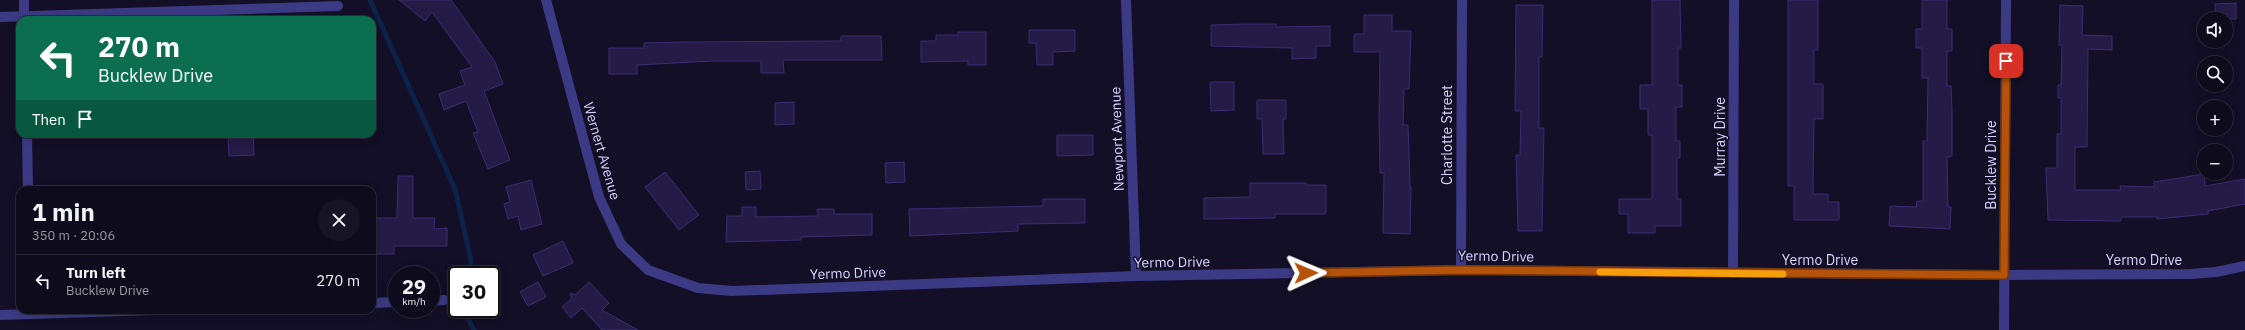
<!DOCTYPE html>
<meta charset="utf-8">
<style>
body{margin:0;font-family:"IBM Plex Sans",sans-serif;background:#171425;color:#f1f3f6;height:100vh;display:flex;flex-direction:column;font-size:15px;white-space:nowrap}
*{box-sizing:border-box;margin:0}
p{font-size:13px;color:#9b9ba3}
.icon{flex:none;width:22px;height:22px;fill:none;stroke:currentColor;stroke-width:2;stroke-linecap:round;stroke-linejoin:round}
.map{position:relative;flex:1;overflow:hidden}
.side{position:absolute;left:16px;top:186px;width:360px;height:128px;display:flex;flex-direction:column;background:#0e0b1c;border-radius:12px;box-shadow:0 2px 10px #0003,0 0 0 1px #2e2b3b}
.side>*{flex:none}
.banner{position:absolute;left:16px;top:16px;width:360px;height:122px;border-radius:12px;box-shadow:0 2px 10px #0003,0 0 0 1px #2e2b3b;background:#0b6e4f;color:#fff;overflow:hidden}
.fabs{position:absolute;left:2197px;top:12px;display:grid;gap:8px}
.fabs a{display:grid;place-items:center;width:36px;height:36px;border-radius:50%;background:#0e0b1c;box-shadow:0 2px 10px #0003,0 0 0 1px #2e2b3b;font-size:20px}
.speed{position:absolute;left:388px;top:266px;display:flex;gap:8px;font-size:20px;font-weight:700;text-align:center}
.speed>*{display:grid;place-content:center;width:52px;height:52px;border-radius:50%;background:#0e0b1c;box-shadow:0 2px 10px #0003,0 0 0 1px #2e2b3b;line-height:1}
.speed small{font-size:10px;font-weight:400}
.speed .limit{border:2px solid #111;border-radius:6px;background:#fff;color:#111}
.pin{position:absolute;display:grid;place-items:center;width:34px;height:34px;color:#fff;margin:-17px;border-radius:8px;box-shadow:0 2px 6px #0006}
.me{position:absolute;width:44px;margin:-22px;rotate:89deg;stroke-linejoin:round;filter:drop-shadow(0 0 3px #0008)}
.turn{display:flex;align-items:center;gap:14px;height:84px;padding:0 16px;font-size:18px}
.turn .icon{width:52px;height:52px;stroke-width:2.5}
.turn b{display:block;font-size:28px;line-height:34px}
.then{display:flex;align-items:center;height:38px;padding:0 16px;background:#0003;gap:8px;font-size:15px}
.round{display:grid;place-items:center;flex:none;width:42px;height:42px;border-radius:21px;background:#171425}
.head{display:flex;align-items:center;justify-content:space-between;height:68px;padding:0 16px}
h1{font-size:24px;font-weight:700;line-height:30px}
ul{padding:0;list-style:none}
li{display:flex;align-items:center;gap:12px;height:52px;padding:0 16px;border-top:1px solid #2e2b3b}
li div{flex:1}
li b{display:block;font-size:15px}
li em{font-style:normal}
.map>svg:first-child{display:block}
.lines{fill:none;stroke-linecap:round;stroke-linejoin:round}
.stream{stroke:#0c2248;stroke-width:5}
.building{fill:#241b47;stroke:#3b2d73}
.minor{stroke:#3d3a85;stroke-width:10}
.route-casing{stroke:#753606;stroke-width:10}
.route{stroke:#b45309;stroke-width:7}
.slow{stroke:#f59e0b;stroke-width:7}
.labels{text-anchor:middle;stroke-width:3;stroke-linejoin:round;paint-order:stroke}
.street-label{font-size:14px;fill:#d9d4ff;stroke:#130f26}
</style>
<div class="map">
<svg width="2245" height="330" viewBox="0 0 2245 330">
<rect width="100%" height="100%" fill="#130f26"/>
<g class="lines">
<g class="stream">
<polyline points="370,0 455,189 471,260 470,275"/>
<polyline points="463,309 474,330"/>
</g>
</g>
<g class="building">
<polygon points="399,0 451,0 495,62 503,84 484,91 510,160 488,169 473,133 478,132 466,101 444,110 439,94 465,85 460,71 472,67 432,12 425,21"/>
<polygon points="1652,0 1680,0 1681,48 1678,48 1678,85 1682,85 1682,107 1676,107 1676,141 1680,141 1680,158 1677,158 1677,199 1681,199 1681,226 1655,226 1655,233 1628,233 1628,214 1619,214 1619,199 1652,199 1652,135 1648,135 1648,109 1640,109 1640,85 1652,85"/>
<polygon points="1788,0 1818,0 1818,50 1814,50 1814,84 1823,84 1823,119 1814,119 1813,194 1828,194 1828,202 1839,202 1839,220 1794,220 1794,186 1788,186"/>
<polygon points="1922,0 1947,0 1947,29 1952,29 1952,51 1947,51 1947,86 1951,86 1952,111 1952,156 1947,157 1948,207 1951,207 1950,229 1889,226 1890,206 1916,207 1917,201 1923,201 1923,141 1927,141 1928,78 1922,78 1922,48 1916,48 1916,29 1922,29"/>
<polygon points="2236,3 2236,19 2216,19 2215,4"/>
<polygon points="1516,5 1543,5 1542,57 1539,57 1539,128 1544,128 1542,231 1518,231 1516,155 1520,155 1521,111 1515,111"/>
<polygon points="2060,5 2083,6 2082,35 2112,36 2112,50 2088,49 2087,147 2075,147 2075,190 2121,190 2120,186 2154,187 2154,182 2204,174 2205,186 2245,179 2245,204 2208,211 2208,214 2157,219 2157,217 2122,217 2121,221 2048,220 2046,168 2057,168 2057,134 2061,134 2061,98 2058,98 2058,85 2061,85 2062,45 2059,45"/>
<polygon points="1364,15 1392,15 1392,31 1411,31 1409,89 1404,89 1403,125 1408,125 1410,187 1411,187 1410,234 1383,233 1384,173 1380,173 1379,118 1380,52 1354,52 1354,34 1364,34"/>
<polygon points="1247,24 1276,24 1276,27 1330,26 1330,46 1316,46 1316,58 1292,59 1292,48 1211,46 1211,25"/>
<polygon points="1029,30 1075,30 1075,51 1053,52 1053,65 1037,65 1036,43 1029,43"/>
<polygon points="958,32 986,32 986,65 968,65 968,61 921,62 921,41 936,41 936,35 958,35"/>
<polygon points="841,36 881,36 882,60 783,60 784,73 761,73 761,61 713,61 637,65 637,74 609,74 609,48 644,48 644,43 683,42 841,41"/>
<polygon points="1210,82 1234,82 1234,110 1211,111"/>
<polygon points="1257,100 1286,100 1286,119 1283,119 1284,154 1263,154 1262,119 1257,119"/>
<polygon points="794,102 794,124 775,125 775,103"/>
<polygon points="253,134 254,155 229,156 228,135"/>
<polygon points="1057,135 1093,135 1093,155 1057,156"/>
<polygon points="904,162 905,182 886,183 885,163"/>
<polygon points="760,171 761,189 746,190 745,172"/>
<polygon points="665,172 699,215 679,230 645,187"/>
<polygon points="398,176 413,176 413,218 435,218 434,229 447,228 447,246 394,246 394,254 372,254 372,218 397,218"/>
<polygon points="531,180 542,224 521,230 518,216 508,219 504,204 510,202 506,187"/>
<polygon points="1250,183 1306,183 1306,185 1326,185 1326,214 1275,214 1275,218 1204,219 1204,198 1250,197"/>
<polygon points="1043,199 1085,199 1085,223 1018,224 1018,231 910,236 909,209 1043,206"/>
<polygon points="742,207 756,207 756,217 818,216 817,209 834,209 834,214 872,214 872,235 801,237 801,240 726,242 727,216 742,216"/>
<polygon points="563,241 573,263 543,276 533,255"/>
<polygon points="538,282 546,297 528,306 520,292"/>
<polygon points="589,282 609,303 602,310 638,330 602,330 582,308 571,318 562,307 572,298 570,295 571,293 575,295"/>
</g>
<g class="lines">
<g class="minor">
<polyline points="24,0 24,20"/>
<polyline points="546,0 599,197 621,244 648,270 698,288 732,291 1136,276 1461,270 2004,275 2190,274 2216,272 2245,266"/>
<polyline points="1126,0 1136,276"/>
<polyline points="0,17 338,6"/>
<polyline points="27,134 28,190"/>
<polyline points="1461,270 1462,0"/>
<polyline points="1733,273 1734,0"/>
<polyline points="431,301 444,300"/>
<polyline points="372,303 397,302"/>
<polyline points="0,315 155,310"/>
<polyline points="2004,330 2006,0"/>
</g>
</g>
<g class="lines">
<defs>
<polyline id="route" points="1306,273 1461,270 2004,275 2006,61"/>
</defs>
<use href="#route" class="route-casing"/>
<use href="#route" class="route"/>
<polyline class="slow" points="1600,272 1783,274"/>
</g>
<g class="labels">
<g class="street-label">
<text transform="translate(1447 135) rotate(-90)" y="5">Charlotte Street</text>
<text transform="translate(1720 137) rotate(-90)" y="5">Murray Drive</text>
<text transform="translate(1117 139) rotate(-92)" y="5">Newport Avenue</text>
<text transform="translate(602 151) rotate(74)" y="5">Wernert Avenue</text>
<text transform="translate(1991 165) rotate(-90)" y="5">Bucklew Drive</text>
<text transform="translate(1496 256) rotate(1)" y="5">Yermo Drive</text>
<text x="1820" y="265">Yermo Drive</text>
<text x="2144" y="265">Yermo Drive</text>
<text transform="translate(1172 262) rotate(-1)" y="5">Yermo Drive</text>
<text transform="translate(848 273) rotate(-2)" y="5">Yermo Drive</text>
</g>
</g>
</svg>
<div class="fabs">
<a><svg class="icon" aria-label="sound" viewBox="0 0 24 24"><path d="M4 9h4l5-4v14l-5-4H4zM17 9q2 3 0 6"/></svg></a>
<a><svg class="icon" aria-label="search" viewBox="0 0 24 24"><circle cx="10" cy="10" r="6"/><path d="M15 15l6 6"/></svg></a>
<a>+</a>
<a>−</a>
</div>
<div class="speed"><div>29<small>km/h</small></div><div class="limit">30</div></div>
<div class="pin" style="left:2006px;top:61px;background:#d93025"><svg class="icon" aria-label="arrive" viewBox="0 0 24 24"><path d="M6 21V4h12l-3 4 3 4H6"/></svg></div>
<svg class="me" style="left:1306px;top:273px" viewBox="-20 -20 40 40"><path d="M0-17L14 15 0 8-14 15z" fill="#b45309" stroke="#fff" stroke-width="4"/></svg>
<div class="banner">
<div class="turn"><svg class="icon" aria-label="left" viewBox="0 0 24 24"><path d="M17 20v-9H6M10 6l-5 5 5 5"/></svg><div><b>270 m</b>Bucklew Drive</div></div>
<div class="then">Then<svg class="icon" aria-label="arrive" viewBox="0 0 24 24"><path d="M6 21V4h12l-3 4 3 4H6"/></svg></div>
</div>
<section class="side">
<div class="head"><div><h1>1 min</h1><p>350 m · 20:06</p></div><a class="round"><svg class="icon" aria-label="close" viewBox="0 0 24 24"><path d="M6 6l12 12M18 6L6 18"/></svg></a></div>
<ul>
<li><svg class="icon" aria-label="left" viewBox="0 0 24 24"><path d="M17 20v-9H6M10 6l-5 5 5 5"/></svg><div><b>Turn left</b><p>Bucklew Drive</p></div><em>270 m</em></li>
</ul>
</section>
</div>
